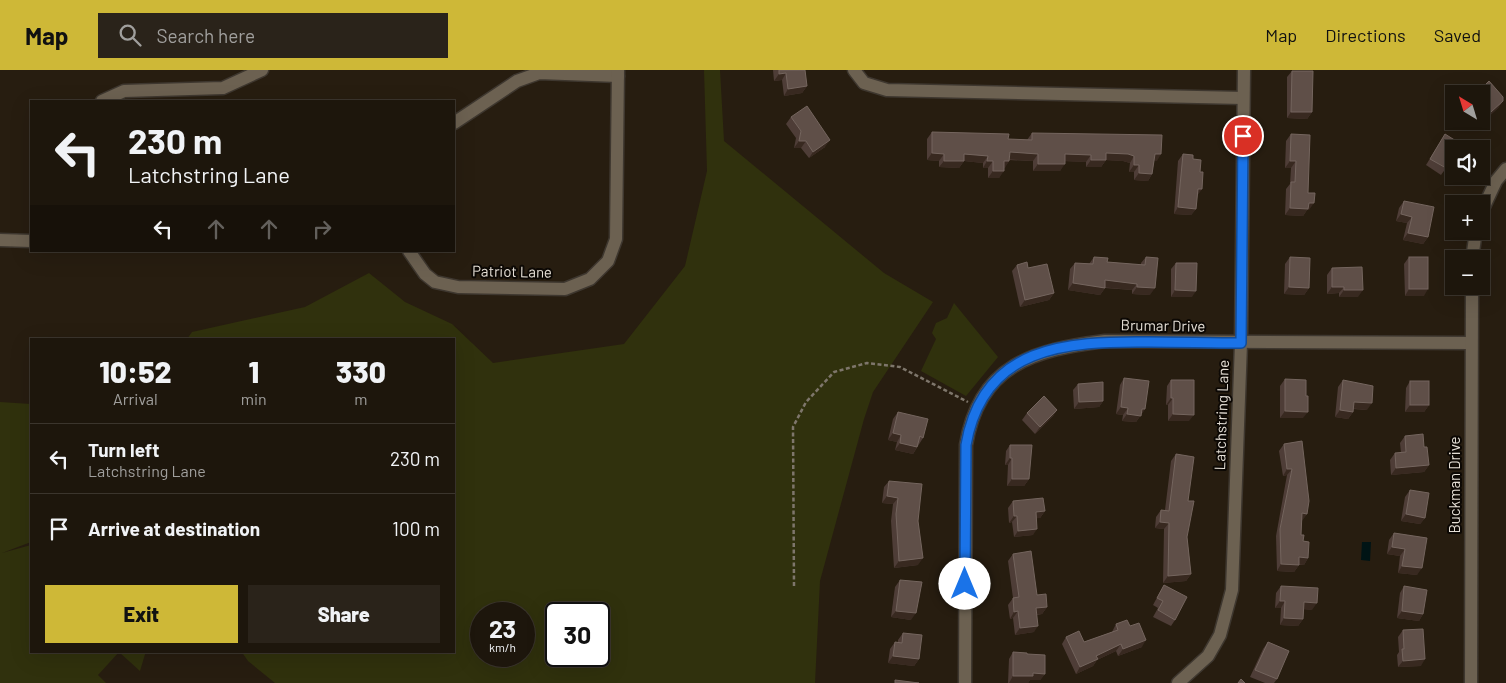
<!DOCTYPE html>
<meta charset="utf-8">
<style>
body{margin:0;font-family:Barlow,sans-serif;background:#2a231a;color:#f1f3f6;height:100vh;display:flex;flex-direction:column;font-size:19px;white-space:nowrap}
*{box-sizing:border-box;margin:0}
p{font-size:16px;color:#a09f9d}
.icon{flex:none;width:28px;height:28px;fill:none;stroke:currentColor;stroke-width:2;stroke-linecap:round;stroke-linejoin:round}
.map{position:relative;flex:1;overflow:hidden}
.sheet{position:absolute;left:30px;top:268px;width:425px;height:315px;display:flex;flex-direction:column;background:#1d160c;border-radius:0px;box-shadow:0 5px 20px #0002,0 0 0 1px #3b352d}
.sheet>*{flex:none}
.hud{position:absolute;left:30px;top:30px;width:425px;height:152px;border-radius:0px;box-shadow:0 5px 20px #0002,0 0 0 1px #3b352d;background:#1d160c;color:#f1f3f6;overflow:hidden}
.needle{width:32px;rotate:322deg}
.tools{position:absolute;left:1445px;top:15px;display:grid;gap:10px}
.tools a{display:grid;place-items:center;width:45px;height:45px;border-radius:0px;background:#1d160c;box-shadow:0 5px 20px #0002,0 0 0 1px #3b352d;font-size:25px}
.speed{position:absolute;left:470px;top:532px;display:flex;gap:10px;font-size:25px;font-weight:700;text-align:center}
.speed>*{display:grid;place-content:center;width:65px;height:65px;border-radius:50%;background:#1d160c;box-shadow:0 5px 20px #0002,0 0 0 1px #3b352d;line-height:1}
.speed small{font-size:12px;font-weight:400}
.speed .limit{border:2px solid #111;border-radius:8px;background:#fff;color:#111}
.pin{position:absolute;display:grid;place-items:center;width:42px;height:42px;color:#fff;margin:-21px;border:2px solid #fff;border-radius:50%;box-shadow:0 1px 5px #0007}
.me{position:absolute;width:55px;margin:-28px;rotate:0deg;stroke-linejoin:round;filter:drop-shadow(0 0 4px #0008)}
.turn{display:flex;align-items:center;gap:18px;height:105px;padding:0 15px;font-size:22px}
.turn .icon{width:65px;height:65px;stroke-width:2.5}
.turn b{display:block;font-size:35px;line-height:42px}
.lanes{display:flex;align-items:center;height:48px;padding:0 15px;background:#0003;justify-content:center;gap:25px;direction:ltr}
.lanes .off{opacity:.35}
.eta{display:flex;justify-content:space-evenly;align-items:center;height:85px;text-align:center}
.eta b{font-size:30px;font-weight:800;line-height:35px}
.action{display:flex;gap:10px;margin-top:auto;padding:10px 15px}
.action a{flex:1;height:58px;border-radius:0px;background:#ceb837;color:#111;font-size:20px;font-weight:800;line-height:58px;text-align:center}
.action a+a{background:#2a231a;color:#f1f3f6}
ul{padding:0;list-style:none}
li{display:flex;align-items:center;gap:15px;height:70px;padding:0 15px;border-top:1px solid #3b352d}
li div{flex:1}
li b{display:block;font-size:19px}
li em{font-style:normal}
header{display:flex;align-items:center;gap:30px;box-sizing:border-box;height:70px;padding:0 25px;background:#ceb837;color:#111}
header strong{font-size:24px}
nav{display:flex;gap:28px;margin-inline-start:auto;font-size:18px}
.search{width:350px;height:45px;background:#2a231a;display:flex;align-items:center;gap:12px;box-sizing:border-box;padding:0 18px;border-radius:0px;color:#a09f9d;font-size:19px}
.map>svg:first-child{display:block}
.green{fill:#30310d;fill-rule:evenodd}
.water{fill:#001415}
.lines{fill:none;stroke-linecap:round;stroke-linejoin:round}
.street-casing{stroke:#3e372f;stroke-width:15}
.path{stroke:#7e766b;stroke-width:2.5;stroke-dasharray:4 2.5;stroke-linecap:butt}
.street{stroke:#6c6151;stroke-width:12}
.wall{fill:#4e3d37}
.shaded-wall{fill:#382920}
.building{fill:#5f4f48;stroke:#74655e}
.route-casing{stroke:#114b97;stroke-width:12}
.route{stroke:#1a73e8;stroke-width:9}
.labels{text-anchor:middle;stroke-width:4;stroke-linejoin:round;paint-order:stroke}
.street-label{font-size:15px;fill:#e5dfd6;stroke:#0c0804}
</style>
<header>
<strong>Map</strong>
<div class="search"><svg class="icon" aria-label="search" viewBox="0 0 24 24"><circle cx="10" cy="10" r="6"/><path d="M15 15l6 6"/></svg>Search here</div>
<nav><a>Map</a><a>Directions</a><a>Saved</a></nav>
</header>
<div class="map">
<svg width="1506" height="613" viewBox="0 0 1506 613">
<rect width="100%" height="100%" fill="#271d10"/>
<g class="green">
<path d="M704,0h16l4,71 160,132 49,29 -60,90 -9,27 -44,162 -5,102h-540l-27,-22 -7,-10h213v-312h-267l5,-7 113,-25 64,-34 36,29 47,22 41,39 131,-19 61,-78 22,-95zM481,544h43v42h-43zM556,544h43v42h-43z"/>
<polygon points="954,233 998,287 966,326 921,301 936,269 932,263 936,253 947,248"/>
<polygon points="0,332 31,334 31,472 2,483 31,475 31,581 146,581 140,601 119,582 98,605 106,613 0,613"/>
</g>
<polygon class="water" points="1362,472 1371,472 1370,491 1361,490"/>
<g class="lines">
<defs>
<g id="street">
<polyline points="854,0 864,13 887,20 1243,28"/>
<polyline points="102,31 124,21 223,18 262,0"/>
<polyline points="454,53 517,11 539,3 618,6"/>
<polyline points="1481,143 1496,111 1506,99"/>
<polyline points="0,170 31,171"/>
<polyline points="409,181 425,204 435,212 458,217 565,219 590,209 608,191 616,169 618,0"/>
<polyline points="1472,189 1476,161"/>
<path d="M965,613l1,-238c13,-80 67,-95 139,-104l366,2"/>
<polyline points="1178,613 1208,586 1220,565 1232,520 1241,273 1244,0"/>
<polyline points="1471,613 1472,216"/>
</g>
</defs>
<use href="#street" class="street-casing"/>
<polyline class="path" points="794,516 793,357 806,332 834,302 867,293 900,297 968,332"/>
<use href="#street" class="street"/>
</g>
<g class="wall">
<polygon points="773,0 805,0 807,16 802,23 784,26 782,10 774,11"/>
<polygon points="1292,1 1312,42 1307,49 1287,48 1287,7"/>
<polygon points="1481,24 1503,31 1498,38 1486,49 1483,46"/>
<polygon points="791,47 825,77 809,88 801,78 794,78 796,68 786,54"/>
<polygon points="1469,51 1477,51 1473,55"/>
<polygon points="932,62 1008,69 1027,70 1032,63 1157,91 1154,90 1152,104 1148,111 1134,110 1134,102 1129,102 1130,93 1123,91 1106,90 1101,97 1086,97 1086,92 1065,91 1060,101 1033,101 1033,91 1009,90 1009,91 1004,98 999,108 988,108 988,98 983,98 983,93 964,91 959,98 939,97 939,91 927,90 927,69"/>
<polygon points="1291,64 1308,123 1309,140 1307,140 1303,146 1285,145 1286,119 1290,114 1291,98 1285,98 1286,71"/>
<polygon points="1445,64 1446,98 1441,105 1426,95"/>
<polygon points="1183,84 1193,89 1200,102 1202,119 1197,125 1196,139 1191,145 1174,144 1178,91"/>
<polygon points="1404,131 1428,167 1423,174 1403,170 1407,153 1396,151 1399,138"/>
<polygon points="1094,187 1107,192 1141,195 1141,193 1146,187 1150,225 1132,224 1132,220 1105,218 1100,225 1068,220 1070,199 1075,193 1089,194"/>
<polygon points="1290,187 1309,218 1304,225 1284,224 1285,194"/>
<polygon points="1409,187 1424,226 1405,226 1404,194"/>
<polygon points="1176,193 1192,227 1171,227 1171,199"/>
<polygon points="1017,195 1028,198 1054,223 1049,230 1020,237 1012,201"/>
<polygon points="1332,198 1358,227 1339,227 1339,223 1327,224 1327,205"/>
<polygon points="1124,308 1145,339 1136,352 1122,351 1123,345 1116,344 1120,315"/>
<polygon points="1285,309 1303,348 1280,348 1280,316"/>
<polygon points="1171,310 1189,351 1168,351 1168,335 1166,335 1167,316"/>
<polygon points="1343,310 1367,340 1353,339 1353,342 1348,349 1335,347 1338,317"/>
<polygon points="1410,311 1429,335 1424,342 1405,342 1406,318"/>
<polygon points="1078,314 1103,331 1099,337 1074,339 1073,320"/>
<polygon points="1057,340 1053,346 1035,364 1022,350 1027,343"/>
<polygon points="898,342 923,368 913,384 895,380 897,372 888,370 893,349"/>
<polygon points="1405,366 1424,377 1429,395 1424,402 1391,405 1390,390 1395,383 1401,383 1400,373"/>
<polygon points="1284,374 1307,444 1301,451 1301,465 1308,488 1304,495 1299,495 1294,502 1277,501 1276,466 1287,405 1283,406 1279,381"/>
<polygon points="1010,375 1029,409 1024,416 1007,416 1008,395 1005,395 1006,381"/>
<polygon points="1176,384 1188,431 1187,467 1191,504 1186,511 1163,513 1164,459 1155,458 1156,447 1161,440 1165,440 1171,391"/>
<polygon points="889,411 918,451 918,495 894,498 891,451 893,434 882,433 884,417"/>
<polygon points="1410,420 1425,448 1420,454 1401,451 1405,427"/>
<polygon points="1013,431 1045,441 1040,448 1036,448 1033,465 1014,467 1012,452 1009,453 1008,438"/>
<polygon points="1394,463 1427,468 1417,505 1398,503 1400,486 1387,484 1389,470"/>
<polygon points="1013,484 1037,525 1047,537 1042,544 1037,545 1034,562 1015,565 1013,548 1010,549 1008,535 1013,528 1008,491"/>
<polygon points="900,510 911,550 891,547 895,517"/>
<polygon points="1164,515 1175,550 1171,556 1153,547 1158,538 1153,535 1160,522"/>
<polygon points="1281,516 1312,540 1304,539 1303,549 1298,556 1280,555 1281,538 1275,538 1276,523"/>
<polygon points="1404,516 1423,544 1419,551 1397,548 1400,523"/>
<polygon points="1116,554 1130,556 1142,577 1118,586 1116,581 1097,590 1093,596 1076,604 1062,574 1066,567 1084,572 1112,562"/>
<polygon points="1403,560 1421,596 1398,597 1397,585 1399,582 1398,567"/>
<polygon points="903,563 919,589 914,596 888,593 890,579 895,572 898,572 898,570"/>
<polygon points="1268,572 1277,609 1274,613 1265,613 1250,607 1263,579"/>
<polygon points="1013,582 1027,584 1045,604 1040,610 1030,610 1028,613 1008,613 1009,589"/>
</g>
<g class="shaded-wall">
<polygon points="786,3 782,10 774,11 779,4"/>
<polygon points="807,16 802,23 784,26 788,19"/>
<polygon points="1503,31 1498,38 1486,49 1491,42"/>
<polygon points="1488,39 1483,46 1481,48 1481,45"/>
<polygon points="1291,42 1312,42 1307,49 1287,48"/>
<polygon points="830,70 825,77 809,88 813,82"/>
<polygon points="799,71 806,71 801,78 794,78"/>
<polygon points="1010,82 1038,84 1033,91 1005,89"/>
<polygon points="932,83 944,84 939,91 927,90"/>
<polygon points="1106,83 1128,84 1134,86 1130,93 1123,91 1102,90"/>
<polygon points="964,84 988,86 983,93 964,91 959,98 939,97 944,91"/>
<polygon points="1065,84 1091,85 1086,92 1060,91"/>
<polygon points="1155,84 1161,84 1157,91 1151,90"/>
<polygon points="1091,90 1106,90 1101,97 1086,97"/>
<polygon points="987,91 993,91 988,98 983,98"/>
<polygon points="1004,91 1009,91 1005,98 999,98"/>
<polygon points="1290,91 1296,91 1291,98 1285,98"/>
<polygon points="1038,94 1065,94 1060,101 1033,101"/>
<polygon points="1134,95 1139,95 1134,102 1129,102"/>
<polygon points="993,101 1004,101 999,108 988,108"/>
<polygon points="1139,103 1152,104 1148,111 1134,110"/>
<polygon points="1198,119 1202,119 1197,126"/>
<polygon points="1309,133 1314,133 1309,140 1307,140 1303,146 1285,145 1290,138"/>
<polygon points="1178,137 1196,139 1191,145 1174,144"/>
<polygon points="1401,144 1412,147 1407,153 1396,151"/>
<polygon points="1408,163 1428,167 1423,174 1403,170"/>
<polygon points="1105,210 1137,214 1132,220 1101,217"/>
<polygon points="1073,213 1105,218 1100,225 1068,220"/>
<polygon points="1137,217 1155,218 1150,225 1132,224"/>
<polygon points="1289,217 1309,218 1304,225 1284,224"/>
<polygon points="1332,217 1344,217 1339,223 1327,224"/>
<polygon points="1409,219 1428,219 1424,226 1405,226"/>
<polygon points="1175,220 1196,221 1192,227 1171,227"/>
<polygon points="1344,220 1363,220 1358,227 1339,227"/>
<polygon points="1054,223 1049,230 1020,237 1025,230"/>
<polygon points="1171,328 1173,328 1168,335 1166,335"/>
<polygon points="1103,331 1099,337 1074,339 1079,332"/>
<polygon points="1354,332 1372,333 1367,340 1349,338"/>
<polygon points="1410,335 1429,335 1424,342 1405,342"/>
<polygon points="1121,337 1128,338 1123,345 1116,344"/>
<polygon points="1142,339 1145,339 1136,352 1122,351 1127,344"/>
<polygon points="1057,340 1053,346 1035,364 1040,357"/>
<polygon points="1340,340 1353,342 1348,349 1335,347"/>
<polygon points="1285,341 1308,342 1303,348 1280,348"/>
<polygon points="1173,344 1194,345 1189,351 1168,351"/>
<polygon points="893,363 901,365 897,372 888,370"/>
<polygon points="900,373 917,377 913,384 895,380"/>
<polygon points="1010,388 1012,388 1008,395 1005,395"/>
<polygon points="1429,395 1424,402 1391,405 1396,398"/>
<polygon points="1287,399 1292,399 1287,405 1283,406"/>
<polygon points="1012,409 1029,409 1024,416 1007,416"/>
<polygon points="887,426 898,428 893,434 882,433"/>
<polygon points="1045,441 1040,448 1031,449 1036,442"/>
<polygon points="1302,443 1307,444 1302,451 1297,450"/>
<polygon points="1406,444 1425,448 1420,454 1401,451"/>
<polygon points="1014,446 1017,446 1012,452 1009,453"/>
<polygon points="1160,452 1169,453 1164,459 1155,458"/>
<polygon points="1037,459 1033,465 1014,467 1018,461"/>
<polygon points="1392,477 1405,479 1400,486 1387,484"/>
<polygon points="1299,487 1308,488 1304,495 1294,494"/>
<polygon points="923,488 918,495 894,498 899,491"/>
<polygon points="1281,494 1299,495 1294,502 1277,501"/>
<polygon points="1402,496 1422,498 1417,505 1398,503"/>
<polygon points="1191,504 1186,511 1163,513 1168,506"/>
<polygon points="1280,531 1285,531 1281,538 1275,538"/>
<polygon points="1304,532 1317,533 1312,540 1300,539"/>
<polygon points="1047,537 1042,544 1032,545 1036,538"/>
<polygon points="896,541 916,543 911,550 891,547"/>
<polygon points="1018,541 1013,548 1010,549 1014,542"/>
<polygon points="1402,541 1423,544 1419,551 1397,548"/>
<polygon points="1284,548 1303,549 1298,556 1280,555"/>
<polygon points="1038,556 1034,562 1015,565 1020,558"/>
<polygon points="1146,570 1142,577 1118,586 1123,579"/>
<polygon points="1121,574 1116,581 1097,590 1093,596 1076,604 1080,597 1096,586"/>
<polygon points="893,586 919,589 914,596 888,593"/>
<polygon points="1425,589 1421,596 1398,597 1403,591"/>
<polygon points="1033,603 1045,604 1040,610 1030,610 1028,613 1009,613 1013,606"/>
</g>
<g class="building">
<polygon points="779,0 805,0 807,16 788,19 786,3 779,4"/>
<polygon points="1292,1 1313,1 1312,42 1291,42"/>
<polygon points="1489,11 1503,27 1503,31 1491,42 1488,39 1481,45 1481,24 1476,24"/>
<polygon points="807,36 830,70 813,82 806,71 799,71 801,61 791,47"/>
<polygon points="932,62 1009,64 1008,69 1032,70 1032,63 1162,65 1161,84 1155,84 1152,104 1139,103 1139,95 1134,95 1134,86 1128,84 1106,83 1106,90 1091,90 1091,85 1065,84 1065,94 1038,94 1038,84 1010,82 1009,91 1004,91 1004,101 993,101 993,91 987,91 988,86 964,84 964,91 944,91 944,84 932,83"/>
<polygon points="1291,64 1310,65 1308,123 1315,123 1314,133 1309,133 1308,139 1290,138 1291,112 1295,112 1296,91 1290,91"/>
<polygon points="1445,64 1461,74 1458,79 1454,79 1454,86 1446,98 1430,89"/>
<polygon points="1183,84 1193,85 1193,89 1201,90 1200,102 1203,102 1202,119 1198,119 1196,139 1178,137"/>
<polygon points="1404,131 1434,137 1428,167 1408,163 1412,147 1401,144"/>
<polygon points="1094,187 1108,188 1107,192 1145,195 1146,187 1158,188 1155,218 1137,217 1137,214 1105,210 1105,218 1073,213 1075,193 1093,194"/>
<polygon points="1290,187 1310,188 1309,218 1289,217"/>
<rect x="1409" y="187" width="19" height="32"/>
<polygon points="1027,192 1028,198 1047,194 1054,223 1025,230 1017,195"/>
<polygon points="1176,193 1197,193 1196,221 1175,220"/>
<polygon points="1362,197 1363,220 1344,220 1344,217 1332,217 1332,198"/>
<polygon points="1124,308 1149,311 1145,339 1142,339 1141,346 1127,344 1128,338 1121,337"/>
<polygon points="1285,309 1306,310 1306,326 1308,326 1308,342 1285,341"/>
<polygon points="1171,310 1194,310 1194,345 1173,344 1173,328 1171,328"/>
<polygon points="1343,310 1373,316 1372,333 1354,332 1353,342 1340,340"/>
<rect x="1410" y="311" width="19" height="24"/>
<polygon points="1103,312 1103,331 1079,332 1078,314"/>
<polygon points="1044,326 1057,340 1040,357 1027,343"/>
<polygon points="898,342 928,349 923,368 920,366 917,377 900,373 901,365 893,363"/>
<polygon points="1423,364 1424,377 1427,377 1429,395 1396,398 1395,383 1406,382 1405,366"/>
<polygon points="1302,371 1309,431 1307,444 1302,443 1301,465 1304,465 1303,471 1309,472 1308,488 1299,487 1299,495 1281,494 1280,459 1292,399 1287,399 1284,374"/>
<polygon points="1010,375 1032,375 1029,409 1012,409 1012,388 1010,388"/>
<polygon points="1176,384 1194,387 1188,431 1194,431 1187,467 1191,504 1168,506 1169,453 1160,452 1161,440 1169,441"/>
<polygon points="889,411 922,414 918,451 923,488 899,491 896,444 898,428 887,426"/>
<polygon points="1410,420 1429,423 1425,448 1406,444"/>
<polygon points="1043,428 1045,441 1036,442 1037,459 1018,461 1017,446 1014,446 1013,431"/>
<polygon points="1394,463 1427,468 1422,498 1402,496 1405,479 1392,477"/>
<polygon points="1031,481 1037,525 1046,524 1047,537 1036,538 1038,556 1020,558 1018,541 1014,542 1013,528 1019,527 1013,484"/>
<polygon points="900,510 922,512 916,543 896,541"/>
<polygon points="1164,515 1187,527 1175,550 1158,540 1163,531 1157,528"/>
<polygon points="1281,516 1318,518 1317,533 1304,532 1303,549 1284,548 1285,531 1280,531"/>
<polygon points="1404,516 1427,520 1423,544 1402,541"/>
<polygon points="1127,550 1130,556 1139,553 1146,570 1123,579 1121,574 1096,586 1098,589 1080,597 1066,567 1079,561 1084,572 1118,560 1116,554"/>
<polygon points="1423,559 1425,589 1403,591 1402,579 1404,579 1403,560"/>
<polygon points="903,563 922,565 919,589 893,586 895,572 902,573"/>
<polygon points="1268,572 1289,581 1277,609 1255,600"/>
<polygon points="1013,582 1027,583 1027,584 1045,585 1045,604 1033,603 1033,606 1013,606"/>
<polygon points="1241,609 1245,613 1238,613"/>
<polygon points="895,610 919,613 895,613"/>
</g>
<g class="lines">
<defs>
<path id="route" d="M965,514l1,-139c17,-99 100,-104 183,-103 31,0 61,1 92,1l2,-207"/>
</defs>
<use href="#route" class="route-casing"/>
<use href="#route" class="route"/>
</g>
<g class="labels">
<g class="street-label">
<text transform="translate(512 202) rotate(1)" y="5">Patriot Lane</text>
<text transform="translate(1163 256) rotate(1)" y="5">Brumar Drive</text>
<text transform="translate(1222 345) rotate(-88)" y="5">Latchstring Lane</text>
<text transform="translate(1455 415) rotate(-90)" y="5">Buckman Drive</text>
</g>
</g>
</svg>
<div class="tools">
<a><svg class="needle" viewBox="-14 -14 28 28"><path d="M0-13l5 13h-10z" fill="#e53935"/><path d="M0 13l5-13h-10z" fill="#a09f9d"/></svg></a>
<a><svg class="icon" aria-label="sound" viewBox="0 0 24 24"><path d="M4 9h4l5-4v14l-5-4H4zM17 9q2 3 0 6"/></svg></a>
<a>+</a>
<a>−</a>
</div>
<div class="speed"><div>23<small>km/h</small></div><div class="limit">30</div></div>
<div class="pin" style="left:1243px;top:66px;background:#d93025"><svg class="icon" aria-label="arrive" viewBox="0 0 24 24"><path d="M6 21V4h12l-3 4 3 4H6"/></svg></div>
<svg class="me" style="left:965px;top:514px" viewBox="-20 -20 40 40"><circle r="19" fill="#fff"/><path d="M0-13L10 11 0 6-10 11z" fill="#1a73e8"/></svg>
<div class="hud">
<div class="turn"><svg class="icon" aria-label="left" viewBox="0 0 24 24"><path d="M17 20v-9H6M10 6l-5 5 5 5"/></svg><div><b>230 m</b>Latchstring Lane</div></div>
<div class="lanes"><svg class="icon" aria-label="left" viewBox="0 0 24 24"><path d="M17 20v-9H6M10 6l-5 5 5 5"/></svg><svg class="icon off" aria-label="ahead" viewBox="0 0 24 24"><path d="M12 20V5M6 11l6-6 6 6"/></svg><svg class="icon off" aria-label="ahead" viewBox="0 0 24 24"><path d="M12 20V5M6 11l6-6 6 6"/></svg><svg class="icon off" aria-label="right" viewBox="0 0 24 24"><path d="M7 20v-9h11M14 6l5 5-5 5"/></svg></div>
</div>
<section class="sheet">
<div class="eta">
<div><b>10:52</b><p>Arrival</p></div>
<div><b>1</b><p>min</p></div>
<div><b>330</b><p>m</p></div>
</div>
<ul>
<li><svg class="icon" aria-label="left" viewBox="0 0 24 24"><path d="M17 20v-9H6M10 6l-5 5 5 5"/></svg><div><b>Turn left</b><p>Latchstring Lane</p></div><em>230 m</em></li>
<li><svg class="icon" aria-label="arrive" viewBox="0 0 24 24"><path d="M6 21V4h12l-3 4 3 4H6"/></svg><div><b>Arrive at destination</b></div><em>100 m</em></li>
</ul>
<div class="action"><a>Exit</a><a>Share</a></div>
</section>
</div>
